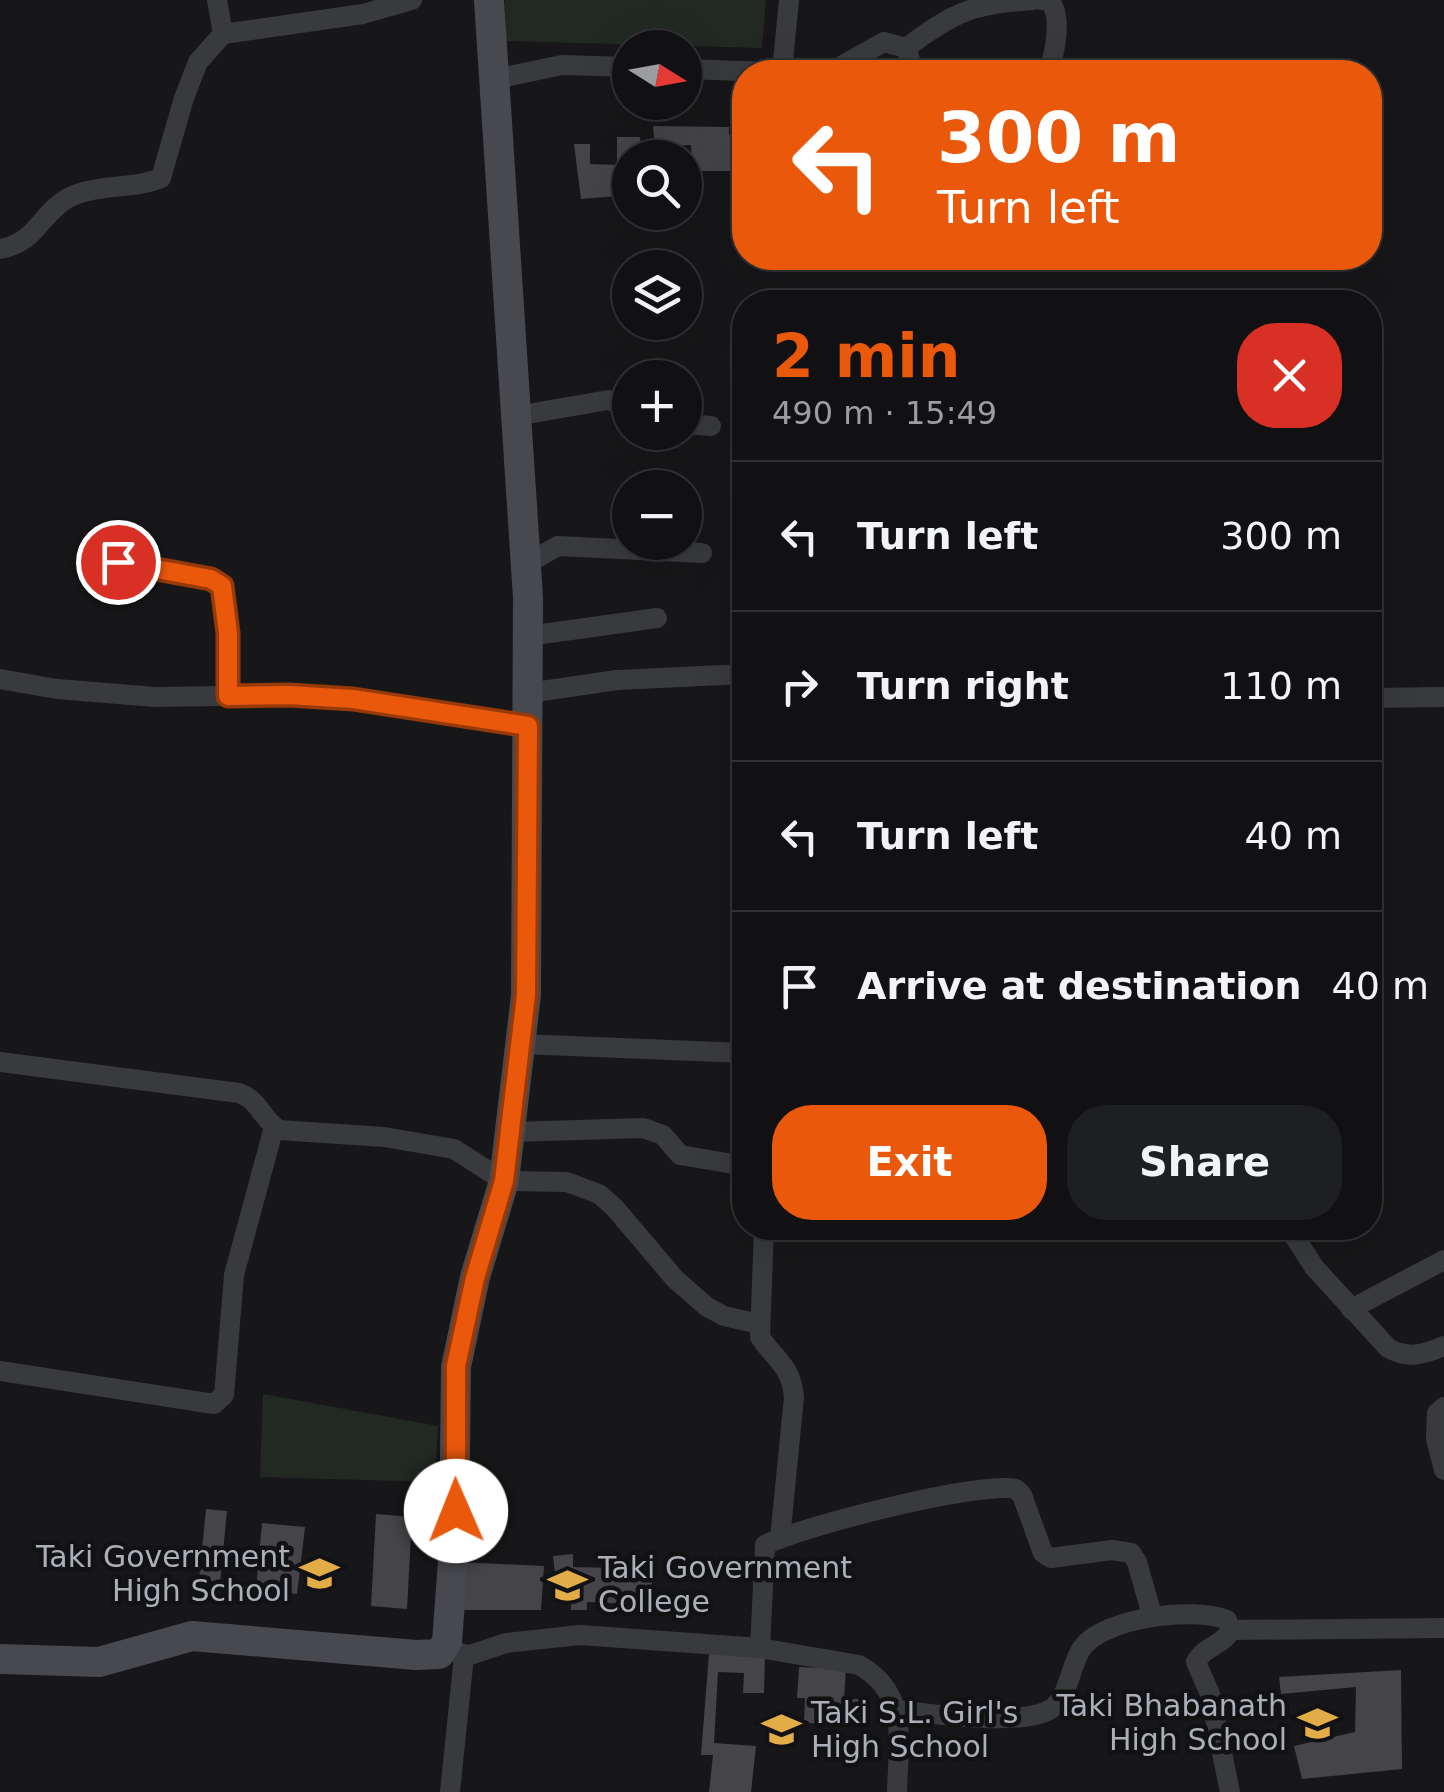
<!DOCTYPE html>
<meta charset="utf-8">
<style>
body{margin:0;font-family:"DejaVu Sans",sans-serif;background:#1e1f21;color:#f1f3f6;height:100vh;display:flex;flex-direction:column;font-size:38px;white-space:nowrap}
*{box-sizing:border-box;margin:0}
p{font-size:32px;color:#9c9da0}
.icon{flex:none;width:55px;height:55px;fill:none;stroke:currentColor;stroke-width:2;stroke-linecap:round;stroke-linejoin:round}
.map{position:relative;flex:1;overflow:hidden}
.side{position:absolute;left:732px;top:290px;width:650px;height:950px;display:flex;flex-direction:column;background:#111113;border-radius:40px;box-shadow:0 10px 40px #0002,0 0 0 2px #303133}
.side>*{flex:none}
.hud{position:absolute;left:732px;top:60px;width:650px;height:210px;border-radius:40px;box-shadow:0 10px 40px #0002,0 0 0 2px #303133;background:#ea580c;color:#fff;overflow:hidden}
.needle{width:65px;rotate:101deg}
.fabs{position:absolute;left:612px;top:30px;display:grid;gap:20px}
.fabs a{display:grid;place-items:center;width:90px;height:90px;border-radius:50%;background:#111113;box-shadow:0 10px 40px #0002,0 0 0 2px #303133;font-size:50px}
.pin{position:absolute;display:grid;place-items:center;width:85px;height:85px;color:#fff;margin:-42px;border:5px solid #fff;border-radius:50%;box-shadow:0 2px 10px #0007}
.me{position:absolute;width:110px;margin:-55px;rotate:359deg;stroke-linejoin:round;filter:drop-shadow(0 0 8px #0008)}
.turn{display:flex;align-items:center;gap:35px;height:210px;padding:0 40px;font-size:45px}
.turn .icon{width:130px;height:130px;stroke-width:2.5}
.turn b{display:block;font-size:70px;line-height:85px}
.round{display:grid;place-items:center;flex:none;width:105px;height:105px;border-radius:40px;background:#1e1f21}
.summary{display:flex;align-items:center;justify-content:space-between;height:170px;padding:0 40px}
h1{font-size:60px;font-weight:600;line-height:75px;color:#ea580c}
.button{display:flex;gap:20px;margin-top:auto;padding:20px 40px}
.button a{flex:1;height:115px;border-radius:40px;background:#ea580c;color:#fff;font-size:40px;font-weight:600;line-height:115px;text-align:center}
.button a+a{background:#1e1f21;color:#f1f3f6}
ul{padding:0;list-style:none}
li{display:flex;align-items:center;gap:30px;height:150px;padding:0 40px;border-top:2px solid #303133}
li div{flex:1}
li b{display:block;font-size:38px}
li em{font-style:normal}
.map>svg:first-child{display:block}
.grass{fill:#222923}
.building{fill:#454549}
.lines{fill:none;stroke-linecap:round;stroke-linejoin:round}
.street{stroke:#393a3e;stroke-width:20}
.secondary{stroke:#47494e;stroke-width:30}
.route-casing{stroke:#983908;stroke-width:25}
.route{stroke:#ea580c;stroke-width:18}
.labels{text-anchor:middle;stroke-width:9;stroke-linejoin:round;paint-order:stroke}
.poi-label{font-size:30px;fill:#abafb8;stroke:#121214;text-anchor:end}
</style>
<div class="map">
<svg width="1444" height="1792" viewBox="0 0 1444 1792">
<rect width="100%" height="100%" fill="#171719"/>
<g class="grass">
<polygon points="505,0 766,0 762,48 506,41"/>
<polygon points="263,1394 438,1426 435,1482 260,1477"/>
</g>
<g class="building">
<polygon points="653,126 729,127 729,135 745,138 745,186 730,186 731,171 692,171 691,145 655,146"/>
<polygon points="617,137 640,137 642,158 630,158 630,195 581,199 574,144 590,144 590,164 617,165"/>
<polygon points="206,1509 227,1511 220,1582 199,1580"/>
<polygon points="376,1514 412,1517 407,1609 371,1606"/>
<polygon points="262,1523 305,1527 297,1594 256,1590"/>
<polygon points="573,1554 573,1567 653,1569 650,1605 587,1602 587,1610 571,1610 571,1600 558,1601 553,1556"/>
<polygon points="460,1562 544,1566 541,1610 461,1610"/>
<polygon points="709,1654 765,1655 764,1693 743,1693 744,1673 718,1672 714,1743 756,1746 751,1792 709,1792 713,1755 701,1755"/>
<polygon points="799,1667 846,1669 844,1699 861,1699 861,1724 804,1723 805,1698 797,1698"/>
<polygon points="1401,1670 1402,1769 1302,1779 1294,1746 1355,1732 1356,1687 1281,1694 1279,1677"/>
</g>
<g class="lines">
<g class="street">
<polyline points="217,0 223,34"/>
<path d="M1041,0l10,2c11,18 4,51 -3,70"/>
<path d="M906,48c49,-37 67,-44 128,-48"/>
<polyline points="685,69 773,72"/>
<polyline points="782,72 789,0"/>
<polyline points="824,72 836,69 884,42 906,48 914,72"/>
<polyline points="495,79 562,65 630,67"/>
<path d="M0,249c36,-6 40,-35 68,-51 30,-15 64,-8 93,-20l23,-80 14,-36 25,-28 140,-20 49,-14"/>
<polyline points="516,416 608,400 630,407"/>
<polyline points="685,424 711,426"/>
<polyline points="87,557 211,579 222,586 228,633 229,696"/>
<polyline points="526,564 558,546 702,553"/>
<polyline points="528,636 657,618"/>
<polyline points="0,679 57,689 155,697 289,695 353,699 527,726"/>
<polyline points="528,693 617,680 745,674"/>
<polyline points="1370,698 1444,697"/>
<polyline points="521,1044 745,1053"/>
<path d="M0,1062l239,31c20,7 23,26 40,37l105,7 70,12 50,32 63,1 32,12 15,13 61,72 32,28 17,9 35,8"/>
<polyline points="511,1132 643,1128 663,1135 680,1155 745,1166"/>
<path d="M764,1228l-4,109c16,24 31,28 34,60l-14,142"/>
<path d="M1289,1228l25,39 74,81c20,11 35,7 56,-2"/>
<polyline points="1351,1309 1444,1260"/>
<polyline points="0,1371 214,1404 224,1395 234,1275 274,1127"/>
<polyline points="1444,1407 1437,1413 1436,1439 1444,1470"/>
<polyline points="1231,1630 1444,1628"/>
<path d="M760,1648l5,-103c37,-19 215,-64 251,-56l6,6 21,58 8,5 61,-8 19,3 6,9 15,53"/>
<path d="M444,1650l26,5 36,-12 74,-8 180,13 99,17c51,28 39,79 38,127"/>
<path d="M898,1710c34,4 125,17 153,-1 18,-11 19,-44 31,-61 21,-30 112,-42 145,-28l4,10c-8,16 -26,15 -35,32l14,32 20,98"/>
<polyline points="450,1792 464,1656"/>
</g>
<polyline class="secondary" points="0,1659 99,1662 192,1636 416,1655 439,1654 447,1642 454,1548 456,1367 475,1277 504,1181 526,995 528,598 489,0"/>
</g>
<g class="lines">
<defs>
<polyline id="route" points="118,562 211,579 222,586 228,633 228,696 289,695 353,699 528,726 526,995 504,1181 475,1278 456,1366 456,1511"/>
</defs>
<use href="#route" class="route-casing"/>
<use href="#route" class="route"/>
</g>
<defs>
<symbol id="school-bare" viewBox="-9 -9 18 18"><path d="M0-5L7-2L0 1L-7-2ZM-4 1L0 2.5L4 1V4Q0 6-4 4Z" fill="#e2ad47" stroke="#121214" stroke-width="2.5" paint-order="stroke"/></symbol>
<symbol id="university-bare" viewBox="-9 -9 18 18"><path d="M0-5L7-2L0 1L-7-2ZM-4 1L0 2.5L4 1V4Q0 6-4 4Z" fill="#e2ad47" stroke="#121214" stroke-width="2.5" paint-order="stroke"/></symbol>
</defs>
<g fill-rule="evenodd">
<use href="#school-bare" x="292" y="1546" width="55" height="55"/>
<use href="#university-bare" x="540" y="1558" width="55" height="55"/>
<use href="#school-bare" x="1290" y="1696" width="55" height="55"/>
<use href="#school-bare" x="754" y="1702" width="55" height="55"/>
</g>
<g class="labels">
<g class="poi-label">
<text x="290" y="1567">Taki Government<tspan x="290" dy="34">High School</tspan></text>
<text x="598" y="1578" text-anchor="start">Taki Government<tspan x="598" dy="34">College</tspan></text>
<text x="1287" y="1716">Taki Bhabanath<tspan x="1287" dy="34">High School</tspan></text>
<text x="811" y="1723" text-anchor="start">Taki S.L. Girl's<tspan x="811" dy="34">High School</tspan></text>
</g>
</g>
</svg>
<div class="fabs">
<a><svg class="needle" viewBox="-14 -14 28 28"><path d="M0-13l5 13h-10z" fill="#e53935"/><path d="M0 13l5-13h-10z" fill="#9c9da0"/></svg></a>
<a><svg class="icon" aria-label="search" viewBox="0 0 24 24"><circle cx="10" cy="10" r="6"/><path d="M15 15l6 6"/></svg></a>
<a><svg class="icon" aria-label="layers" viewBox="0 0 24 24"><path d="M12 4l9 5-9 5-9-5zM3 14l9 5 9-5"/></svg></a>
<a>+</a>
<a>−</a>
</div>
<div class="pin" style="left:118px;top:562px;background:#d93025"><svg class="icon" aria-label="arrive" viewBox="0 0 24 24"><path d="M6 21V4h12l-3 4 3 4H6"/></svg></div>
<svg class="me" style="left:456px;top:1511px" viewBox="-20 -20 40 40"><circle r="19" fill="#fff"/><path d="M0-13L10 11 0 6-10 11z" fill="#ea580c"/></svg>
<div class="hud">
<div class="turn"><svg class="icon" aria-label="left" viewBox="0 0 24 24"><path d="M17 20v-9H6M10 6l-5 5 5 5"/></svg><div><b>300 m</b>Turn left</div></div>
</div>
<section class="side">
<div class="summary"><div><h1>2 min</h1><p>490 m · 15:49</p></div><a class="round" style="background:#d93025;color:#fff"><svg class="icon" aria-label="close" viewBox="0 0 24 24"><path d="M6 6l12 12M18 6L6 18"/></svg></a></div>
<ul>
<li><svg class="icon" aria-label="left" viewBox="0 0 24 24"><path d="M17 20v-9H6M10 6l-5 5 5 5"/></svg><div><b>Turn left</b></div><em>300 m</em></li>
<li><svg class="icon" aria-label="right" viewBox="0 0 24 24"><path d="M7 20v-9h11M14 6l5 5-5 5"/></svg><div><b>Turn right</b></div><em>110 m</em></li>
<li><svg class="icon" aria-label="left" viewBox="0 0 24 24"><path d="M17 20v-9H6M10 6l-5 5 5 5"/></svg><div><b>Turn left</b></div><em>40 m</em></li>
<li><svg class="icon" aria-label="arrive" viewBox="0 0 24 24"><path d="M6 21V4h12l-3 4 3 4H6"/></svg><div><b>Arrive at destination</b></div><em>40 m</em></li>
</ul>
<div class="button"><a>Exit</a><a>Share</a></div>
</section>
</div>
